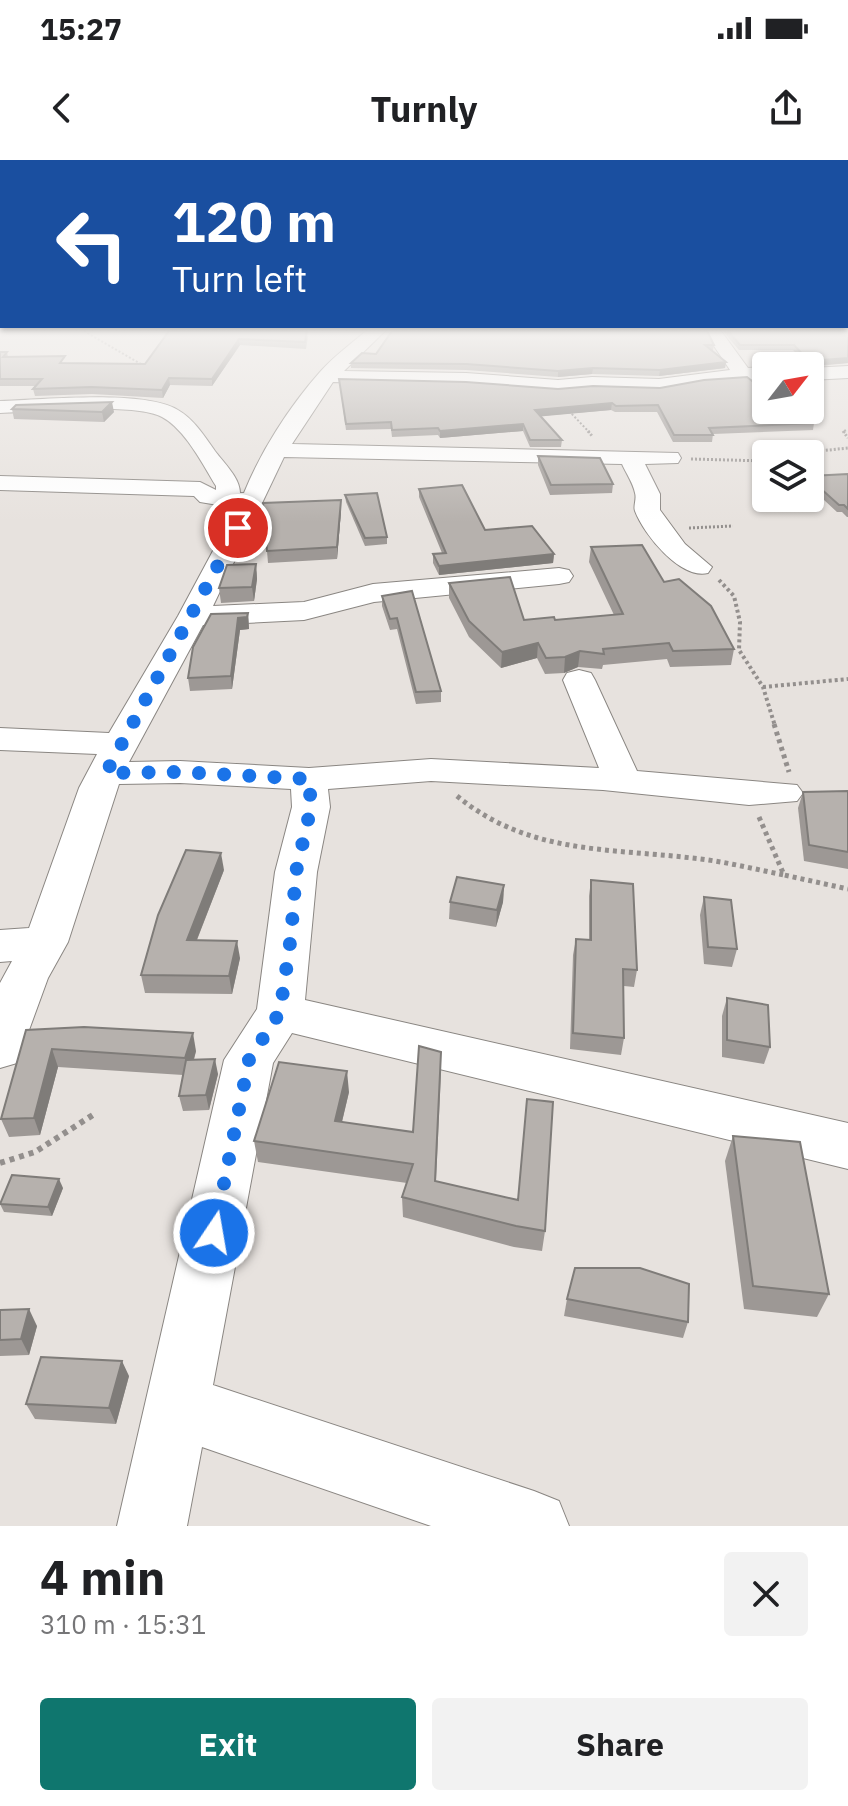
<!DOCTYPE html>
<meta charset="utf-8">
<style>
body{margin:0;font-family:"IBM Plex Sans",sans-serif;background:#f2f2f2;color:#202124;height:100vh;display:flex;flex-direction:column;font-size:30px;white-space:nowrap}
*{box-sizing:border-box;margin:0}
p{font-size:26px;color:#757577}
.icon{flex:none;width:44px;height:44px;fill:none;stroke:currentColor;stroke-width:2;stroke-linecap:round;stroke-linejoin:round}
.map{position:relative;height:1366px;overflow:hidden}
.sheet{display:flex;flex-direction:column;background:#fff;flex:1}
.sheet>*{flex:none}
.guide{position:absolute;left:0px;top:0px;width:848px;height:168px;box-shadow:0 2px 6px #0004;background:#1a4fa0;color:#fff;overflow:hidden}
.needle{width:52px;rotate:59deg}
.tools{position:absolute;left:752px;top:192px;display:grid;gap:16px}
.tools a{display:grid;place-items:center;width:72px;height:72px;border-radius:8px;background:#fff;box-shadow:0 2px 6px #0004;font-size:40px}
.pin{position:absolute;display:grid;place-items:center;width:68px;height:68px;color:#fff;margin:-34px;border:4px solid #fff;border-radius:50%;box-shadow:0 2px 8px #0007}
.me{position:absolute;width:88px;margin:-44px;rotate:12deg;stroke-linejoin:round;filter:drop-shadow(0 0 6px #0008)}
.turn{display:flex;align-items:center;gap:28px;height:168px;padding:0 40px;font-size:36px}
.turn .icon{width:104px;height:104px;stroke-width:2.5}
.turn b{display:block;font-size:56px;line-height:68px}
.round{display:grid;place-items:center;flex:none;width:84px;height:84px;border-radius:8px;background:#f2f2f2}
.overview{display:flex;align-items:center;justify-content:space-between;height:136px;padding:0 40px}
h1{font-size:48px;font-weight:700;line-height:60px}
.primary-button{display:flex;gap:16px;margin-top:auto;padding:16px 40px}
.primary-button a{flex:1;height:92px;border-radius:8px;background:#0f766e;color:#fff;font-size:32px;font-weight:700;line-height:92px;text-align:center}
.primary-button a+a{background:#f2f2f2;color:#202124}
.status{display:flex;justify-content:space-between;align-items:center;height:56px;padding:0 40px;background:#fff;direction:ltr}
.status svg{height:22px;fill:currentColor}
header{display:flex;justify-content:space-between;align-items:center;height:104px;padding:0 40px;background:#fff;font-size:36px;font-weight:700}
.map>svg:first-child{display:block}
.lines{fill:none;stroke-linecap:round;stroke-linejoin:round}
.minor-casing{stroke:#8a8682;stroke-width:2}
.path-far4{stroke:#938f8d;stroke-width:2;stroke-dasharray:2 2;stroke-linecap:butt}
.path-far3{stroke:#938f8d;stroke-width:3;stroke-dasharray:2 2;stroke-linecap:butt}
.path-far2{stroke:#938f8d;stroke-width:4;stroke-dasharray:3 3;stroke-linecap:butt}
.path-far1{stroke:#938f8d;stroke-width:5;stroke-dasharray:4 4;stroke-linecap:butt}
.path{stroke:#938f8d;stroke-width:6;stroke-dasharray:5 5;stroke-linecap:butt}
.minor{fill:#fff;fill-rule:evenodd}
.wall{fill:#9d9895}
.shaded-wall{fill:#7f7c79}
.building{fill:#b6b1ad;stroke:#7f7c79;stroke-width:2}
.route{stroke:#1a73e8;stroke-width:14;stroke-dasharray:0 25.2}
</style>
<div class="status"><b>15:27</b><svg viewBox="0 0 49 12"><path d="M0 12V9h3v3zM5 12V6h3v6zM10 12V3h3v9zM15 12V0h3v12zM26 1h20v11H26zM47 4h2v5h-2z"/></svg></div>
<header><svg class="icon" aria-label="back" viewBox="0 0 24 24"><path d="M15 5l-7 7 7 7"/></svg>Turnly<svg class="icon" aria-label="share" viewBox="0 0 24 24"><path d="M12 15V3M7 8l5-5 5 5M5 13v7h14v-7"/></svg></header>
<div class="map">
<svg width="848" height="1366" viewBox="0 0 848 1366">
<rect width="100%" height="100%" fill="#e7e2de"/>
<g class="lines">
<defs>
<g id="minor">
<path d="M366,171h19l-41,40 122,2 92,7 34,-3 67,2 71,-9 -26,-39h17l27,37 18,-1v12l-63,4 -44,8 -67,-2 -34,3 -92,-7 -133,-3 -41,62 386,9 3,5 -3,5 -33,1 15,30v16l25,34 27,23 -4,6c-27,7 -64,-38 -73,-62 -2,-5 2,-12 0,-18 -2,-10 -9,-20 -13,-29l-338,-7 -71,149 91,-4 69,-18 186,-16 10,2 4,6 -4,6 -10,2 -185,18 -70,18 -101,5 -74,137 51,-1 129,7 122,-9 168,9 -36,-88 4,-7 12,-3 12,3 4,7 42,91 160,14 6,8 -6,8 -48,4 -146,-15 -172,-9 -103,8 2,18 -13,65 -12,128 543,123v46l-556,-136 -19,30 -60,322 321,106 25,10 10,25h-138l-229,-79 -15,79h-70l107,-466 33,-51 18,-137 17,-65 -1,-18 -111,-6 -61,1 -51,158 -20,36 -31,85 -17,5v-85l12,-22 -12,1v-32l29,-2 50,-140 18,-34 -97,-4v-22l109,5 69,-117 58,-108 -36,-6 -6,-6 -194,-6v-14l200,6 16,8v-4c-13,-21 -31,-57 -54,-69 -30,-15 -125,-5 -162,-4v-12c42,-1 144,-12 178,9 16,9 27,27 37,41 9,12 25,27 25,42h4c17,-42 45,-86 76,-121 13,-15 31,-28 46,-41z"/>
<polygon points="848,206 848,218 810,220 810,208"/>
</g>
</defs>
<use href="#minor" class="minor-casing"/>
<g class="path-far4">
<polyline points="84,171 146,207"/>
<polyline points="569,251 590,273"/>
<polyline points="845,273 843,271 848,270"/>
</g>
<g class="path-far3">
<polyline points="588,271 592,276"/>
<polyline points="843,271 848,278"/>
<polyline points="790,294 848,288"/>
<polyline points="691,299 766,301"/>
<polyline points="689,368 733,366"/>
</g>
<g class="path-far2">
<polyline points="719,420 734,436 740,462 739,490 763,527 775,566"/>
<polyline points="763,527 848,519"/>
</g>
<g class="path-far1">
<polyline points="774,564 789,612"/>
<path d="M457,636c71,58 149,52 235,62 31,3 62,11 92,17"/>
<polyline points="759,657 784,715 848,729"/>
</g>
<polyline class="path" points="0,1003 35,992 96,953"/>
<use href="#minor" class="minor"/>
</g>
<g class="wall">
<polygon points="723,171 848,171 848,203 810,207 807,206 793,190 739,190"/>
<polygon points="308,176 306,189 240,185 212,226 170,225 163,238 92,234 35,236 33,229 35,226 0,226 0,192 7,192 8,197 67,203 145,204 166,177"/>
<polygon points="714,185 713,190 712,190 726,202 725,208 659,216 592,214 558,217 466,210 351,208 351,203 376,194"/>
<polygon points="339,219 766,250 814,263 813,270 713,274 712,282 673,282 657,252 615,252 611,250 540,256 562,280 561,287 530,287 523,271 440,278 438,275 392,277 391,269 346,270"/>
<polygon points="12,249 114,252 104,262 14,259"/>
<polygon points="538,296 613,324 612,333 550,335 538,305"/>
<polygon points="848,314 848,357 847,357 842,352 837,352 810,327 810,316"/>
<polygon points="419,329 485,370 554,394 553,403 439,415 433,403 433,394 442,393 419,337"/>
<polygon points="345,335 387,377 387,384 365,386 346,342"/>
<polygon points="341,340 341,351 337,399 268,403 263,343"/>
<polygon points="591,387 664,422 734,489 731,505 670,507 667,499 603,505 602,509 578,507 564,513 545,514 537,498 501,508 469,477 449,438 449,423 524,460 555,460 614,455 589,402"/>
<polygon points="256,404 257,419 254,441 221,443 219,428"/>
<polygon points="412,431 441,531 441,542 416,544 397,469 390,470 382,446 382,436"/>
<polygon points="248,453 249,469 240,470 232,529 190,531 188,518"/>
<polygon points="848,631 848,709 804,701 798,648 803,632"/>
<polygon points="224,710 197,780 240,798 232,834 145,833 141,815"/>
<polygon points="591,720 637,810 634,827 624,826 624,878 621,895 570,889 573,795 576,779 589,780 589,736"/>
<polygon points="504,725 503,742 496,767 449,759 450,742"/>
<polygon points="704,737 737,789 732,807 704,804 700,755"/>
<polygon points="727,838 770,887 764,904 722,897 722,856"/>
<polygon points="26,870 196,891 194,900 218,914 209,950 183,951 179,936 183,915 58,907 40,975 9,977 1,959"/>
<polygon points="441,912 436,1021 545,1071 542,1091 514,1087 403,1057 402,1037 407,1023 258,1002 254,981 349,932 342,962 413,972"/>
<polygon points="733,976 829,1134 817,1157 744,1149 725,1001"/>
<polygon points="63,1028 52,1056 4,1052 0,1044"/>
<polygon points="567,1139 688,1162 683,1178 564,1156"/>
<polygon points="0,1150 37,1166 29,1195 0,1196"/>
<polygon points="129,1216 116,1264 35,1259 26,1244"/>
</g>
<g class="shaded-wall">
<polygon points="239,179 240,185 212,226 212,219"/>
<polygon points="848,198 848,203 808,206 809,201"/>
<polygon points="726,202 725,208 659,216 660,210"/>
<polygon points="593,208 592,214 558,217 558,211"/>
<polygon points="169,218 170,225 163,238 162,230"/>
<polygon points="112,242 114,252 104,262 102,252"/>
<polygon points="612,243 611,250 535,257 535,250"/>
<polygon points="523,264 523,271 440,278 440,271"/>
<polygon points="341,340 341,351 337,399 337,387"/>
<polygon points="554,394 553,403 439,415 439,406"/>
<polygon points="256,404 257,419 254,441 252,427"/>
<polygon points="248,453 249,469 240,470 232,529 231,516 238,458"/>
<polygon points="538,483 537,498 501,508 502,492"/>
<polygon points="580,491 578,507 564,513 565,497"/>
<polygon points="221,693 224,710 190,797 187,780"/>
<polygon points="504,725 503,742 496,767 497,750"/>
<polygon points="237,781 240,798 232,834 229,816"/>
<polygon points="193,873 196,891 189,915 185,898"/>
<polygon points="52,889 58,907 40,975 34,958"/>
<polygon points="215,899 218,914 209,950 206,935"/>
<polygon points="347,911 349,932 337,982 335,961"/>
<polygon points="59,1019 63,1028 52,1056 48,1047"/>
<polygon points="29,1149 37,1166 29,1195 21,1179"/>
<polygon points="122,1201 129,1216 116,1264 109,1248"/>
</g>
<g class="building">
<polygon points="169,171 307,171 305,182 239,179 212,219 169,218 162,230 91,227 33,229 42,219 0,219 0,192 7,192 3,197 65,196 60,203 145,204"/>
<polygon points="392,171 707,171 714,185 705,185 726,202 660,210 593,208 558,211 466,204 351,203 362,193 376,194"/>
<polygon points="728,171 848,171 848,198 809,201 794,185 740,185"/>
<polygon points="747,217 766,232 766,250 798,250 814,263 709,268 713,275 674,275 658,245 616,246 612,243 535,250 562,280 530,280 523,264 440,271 438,268 392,270 391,262 346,264 339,219 466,222 558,229 593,226 660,228 704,220"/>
<polygon points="112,242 102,252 12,249 16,245"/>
<polygon points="538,296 600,298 613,324 551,325"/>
<polygon points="848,314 848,349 844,345 839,345 810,319 810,316"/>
<polygon points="462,325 485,370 532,366 554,394 439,406 433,394 446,393 419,329"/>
<polygon points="377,333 387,377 365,378 345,335"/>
<polygon points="341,340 337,387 267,391 263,343"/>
<polygon points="642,385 664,422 679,419 711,446 734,489 673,491 669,483 603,489 604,494 580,491 565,497 546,498 538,483 502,492 469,461 449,423 510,417 524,460 554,457 555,460 623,454 591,387"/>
<polygon points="256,404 252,427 219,428 227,405"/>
<polygon points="412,431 441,531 416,532 397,458 390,459 382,436"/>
<polygon points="248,453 247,457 238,458 231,516 188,518 193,487 211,454"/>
<polygon points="848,631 848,692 809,685 803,632"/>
<polygon points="186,690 221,693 187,780 237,781 229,816 141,815 158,755"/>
<polygon points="457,717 504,725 497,750 450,742"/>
<polygon points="591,720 633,724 637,810 623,809 624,878 573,873 576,779 591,780"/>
<polygon points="704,737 731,740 737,789 708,787"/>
<polygon points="727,838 768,845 770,887 727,880"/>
<polygon points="84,867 193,873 185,898 52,889 34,958 1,959 26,870"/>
<polygon points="419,886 441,892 435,1021 518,1040 527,939 553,942 545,1071 516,1066 402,1037 413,1004 254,981 279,902 347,911 335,961 413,972"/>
<polygon points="215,899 206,935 179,936 186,900"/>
<polygon points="733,976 800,982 829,1134 753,1126"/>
<polygon points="12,1015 59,1019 48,1047 0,1044"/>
<polygon points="575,1108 640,1108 689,1124 688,1162 567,1139"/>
<polygon points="29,1149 21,1179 0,1180 0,1150"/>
<polygon points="41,1197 122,1201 109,1248 26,1244"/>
</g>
<linearGradient id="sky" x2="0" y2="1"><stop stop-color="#78b2d2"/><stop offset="0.47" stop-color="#f4f2f0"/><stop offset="1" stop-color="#f4f2f0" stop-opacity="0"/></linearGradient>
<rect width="848" height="362" fill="url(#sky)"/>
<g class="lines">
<polyline class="route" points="214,1073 249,900 280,852 291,776 296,712 311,647 309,619 180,612 106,613 238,368"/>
</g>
</svg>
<div class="tools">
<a><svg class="needle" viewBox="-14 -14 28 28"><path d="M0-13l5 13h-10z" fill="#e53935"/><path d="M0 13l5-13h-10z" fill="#757577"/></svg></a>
<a><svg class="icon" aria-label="layers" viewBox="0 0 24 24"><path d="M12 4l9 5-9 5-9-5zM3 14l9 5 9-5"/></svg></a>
</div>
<div class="pin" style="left:238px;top:368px;background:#d93025"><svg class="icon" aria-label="arrive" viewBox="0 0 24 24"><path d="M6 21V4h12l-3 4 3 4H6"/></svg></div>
<svg class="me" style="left:214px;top:1073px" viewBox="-20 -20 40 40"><circle r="17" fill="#1a73e8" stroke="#fff" stroke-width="3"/><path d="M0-11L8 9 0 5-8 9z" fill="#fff"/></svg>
<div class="guide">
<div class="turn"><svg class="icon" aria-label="left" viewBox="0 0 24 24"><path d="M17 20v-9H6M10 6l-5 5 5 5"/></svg><div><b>120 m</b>Turn left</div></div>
</div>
</div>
<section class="sheet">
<div class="overview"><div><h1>4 min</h1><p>310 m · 15:31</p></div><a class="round"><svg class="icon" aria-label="close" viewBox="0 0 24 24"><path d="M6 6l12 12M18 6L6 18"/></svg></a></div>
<div class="primary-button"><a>Exit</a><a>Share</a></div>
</section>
